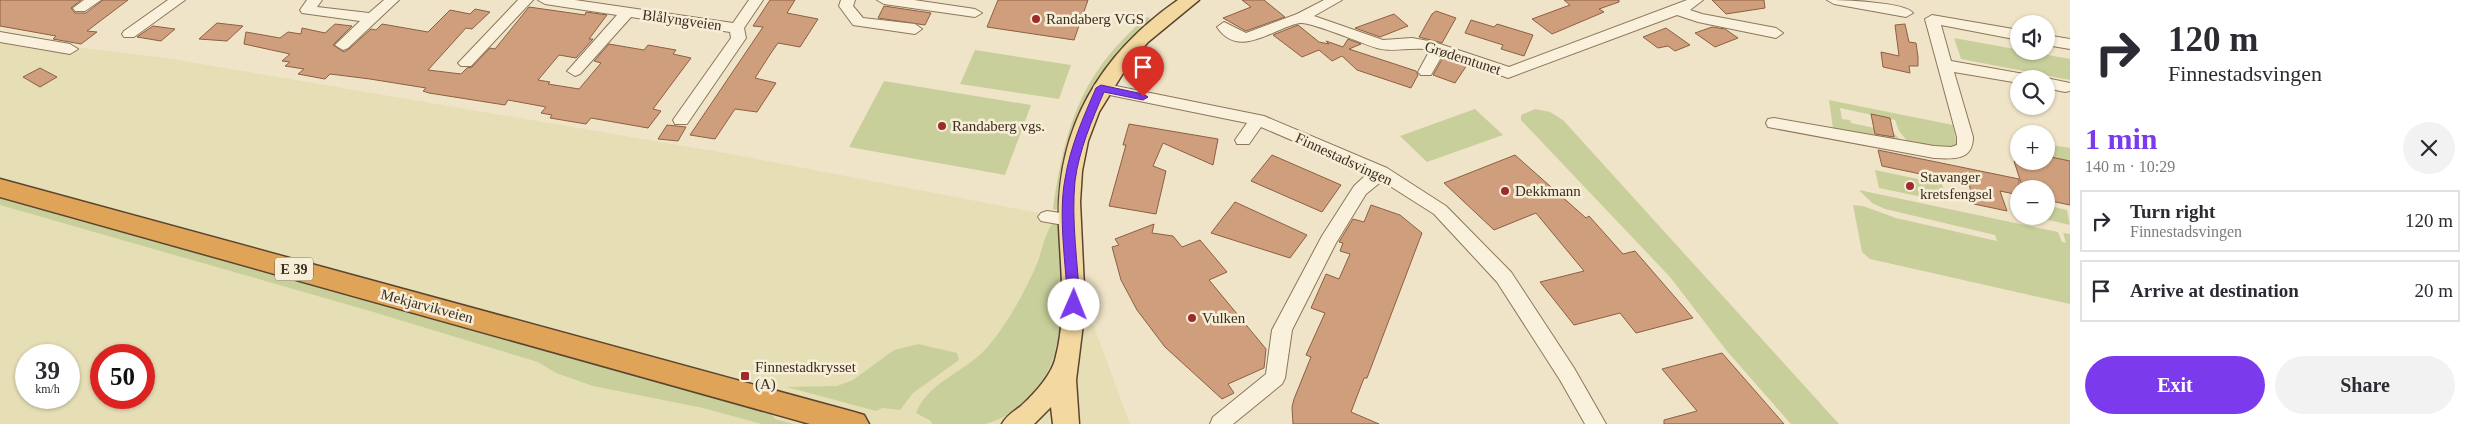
<!DOCTYPE html>
<meta charset="utf-8">
<style>
body{margin:0;font-family:Georgia,serif;background:#f2f2f3;color:#2b2b33;height:100vh;display:flex;flex-direction:column;font-size:19px;white-space:nowrap}
*{box-sizing:border-box;margin:0}
p{font-size:16px;color:#7c7c81}
.icon{flex:none;width:28px;height:28px;fill:none;stroke:currentColor;stroke-width:2;stroke-linecap:round;stroke-linejoin:round}
.map{position:relative;flex:1;overflow:hidden}
.drawer{display:flex;flex-direction:column;background:#fff;width:400px}
.drawer>*{flex:none}
.banner{background:#fff;color:#2b2b33;overflow:hidden}
.buttons{position:absolute;left:2010px;top:15px;display:grid;gap:10px}
.buttons a{display:grid;place-items:center;width:45px;height:45px;border-radius:50%;background:#fff;box-shadow:0 1px 4px #0004;font-size:25px}
.speed{position:absolute;left:15px;top:344px;display:flex;gap:10px;font-size:25px;font-weight:700;text-align:center}
.speed>*{display:grid;place-content:center;width:65px;height:65px;border-radius:50%;background:#fff;box-shadow:0 1px 4px #0004;line-height:1}
.speed small{font-size:12px;font-weight:400}
.speed .limit{border:8px solid #d22;background:#fff;color:#111}
.pin{position:absolute;display:grid;place-items:center;width:42px;height:42px;color:#fff;margin:-51px -21px;border-radius:50% 50% 50% 0;rotate:-45deg;box-shadow:0 0 5px #0007}
.pin .icon{rotate:45deg}
.me{position:absolute;width:55px;margin:-28px;rotate:1deg;stroke-linejoin:round;filter:drop-shadow(0 0 4px #0008)}
.turn{display:flex;align-items:center;gap:18px;height:105px;padding:0 15px;font-size:22px}
.turn .icon{width:65px;height:65px;stroke-width:2.5}
.turn b{display:block;font-size:35px;line-height:42px}
.round{display:grid;place-items:center;flex:none;width:52px;height:52px;border-radius:26px;background:#f2f2f3}
.summary{display:flex;align-items:center;justify-content:space-between;height:85px;padding:0 15px}
h1{font-size:30px;font-weight:600;line-height:38px;color:#7c3aed}
.primary-button{display:flex;gap:10px;margin-top:auto;padding:10px 15px}
.primary-button a{flex:1;height:58px;border-radius:30px;background:#7c3aed;color:#fff;font-size:20px;font-weight:600;line-height:58px;text-align:center}
.primary-button a+a{background:#f2f2f3;color:#2b2b33}
ul{padding:0;list-style:none}
li{display:flex;align-items:center;gap:15px;height:62px;margin:0 10px 8px;padding:0 5px;border:2px solid #e1e1e2;border-radius:0px}
li div{flex:1}
li b{display:block;font-size:19px}
li em{font-style:normal}
main{display:flex;flex:1;min-height:0}
.map>svg:first-child{display:block}
.farmland{fill:#e6deb5;fill-rule:evenodd}
.green{fill:#c9cf9b}
.building{fill:#cf9f7d;stroke:#8d5f41}
.lines{fill:none;stroke-linecap:round;stroke-linejoin:round}
.minor-casing{stroke:#8d765c;stroke-width:2}
.major-casing{stroke:#5b4430;stroke-width:3}
.highway-casing{stroke:#5b4430;stroke-width:3}
.minor{fill:#faf1dc;fill-rule:evenodd}
.major{fill:#f3d9a0;fill-rule:evenodd}
.highway{fill:#e0a458;fill-rule:evenodd}
.route{fill:#7c3aed;stroke:#51269a}
.poi-dot{fill:#9e2a2b;stroke:#f7eed8;stroke-width:2}
.labels{text-anchor:middle;stroke-width:5;stroke-linejoin:round;paint-order:stroke}
.shield{fill:#f7eed8;stroke:#756857;stroke-width:1}
.shield-label{font-size:14px;font-weight:bold;fill:#3d2e20}
.poi-label{font-size:15px;fill:#3d2e20;stroke:#f7eed8;text-anchor:start}
.street-label{font-size:15px;fill:#3d2e20;stroke:#f7eed8}
</style>
<main>
<div class="map">
<svg width="2070" height="424" viewBox="0 0 2070 424">
<rect width="100%" height="100%" fill="#f0e4c8"/>
<path class="farmland" d="M0,38l166,20 565,96 329,63 10,45 60,162h-1130zM26,355h43v43h-43zM101,355h43v43h-43z"/>
<g class="green">
<path d="M1147,17l3,1 -2,4c-56,51 -85,109 -88,186l-5,2 -2,-1c12,-82 28,-137 94,-192z"/>
<polygon points="1954,38 2070,59 2070,80 1961,59"/>
<polygon points="975,50 1071,65 1059,99 960,84"/>
<polygon points="884,81 1031,105 1005,175 849,147"/>
<polygon points="1829,100 1953,125 1957,146 1951,149 1908,142 1899,131 1895,120 1840,108 1842,119 1850,120 1851,123 1893,132 1901,141 1833,128"/>
<polygon points="1475,109 1503,135 1427,162 1400,136"/>
<polygon points="1535,109 1550,112 1563,120 1839,424 1791,424 1726,350 1670,277 1521,120 1521,115"/>
<polygon points="2046,144 2070,148 2070,161 2046,156"/>
<polygon points="1875,170 1942,184 1947,202 1879,188"/>
<polygon points="1859,190 2058,232 2062,242 2066,243 2063,233 2070,234 2070,304 1870,259 1862,252 1853,205 1863,206 1896,218 1997,241 1995,235 1885,209 1872,203"/>
<polygon points="0,197 770,412 775,419 794,424 762,424 703,408 593,386 556,373 538,362 370,311 0,205"/>
<polygon points="2046,205 2067,210 2070,225 2031,216 2046,216"/>
<path d="M1053,223l5,1 1,4c5,73 14,171 -74,196 -15,0 -37,0 -53,0l-1,-3 -15,-8c13,-33 52,-41 74,-69 19,-23 34,-51 46,-78 6,-13 8,-32 17,-43z"/>
<polygon points="918,344 957,353 959,360 913,393 900,410 882,408 876,411 787,387 837,386 853,380 894,350"/>
</g>
<g class="building">
<polygon points="0,0 81,0 71,8 75,13 86,13 103,0 128,0 87,31 97,32 81,44 53,39 56,36 0,26"/>
<polygon points="770,0 795,0 787,13 818,19 800,47 778,43 771,53 755,78 776,83 757,112 735,109 715,139 690,135 763,27 753,26"/>
<polygon points="998,0 1088,0 1074,40 987,27"/>
<polygon points="1242,0 1264,0 1285,17 1246,31 1223,18 1251,7"/>
<polygon points="1564,0 1619,0 1619,2 1599,9 1604,12 1552,34 1532,19 1570,5"/>
<polygon points="1712,0 1764,0 1765,8 1726,14"/>
<polygon points="884,6 931,13 925,25 878,18"/>
<polygon points="529,7 585,15 586,12 607,15 589,39 593,39 576,58 559,55 538,80 550,82 548,84 579,89 601,63 594,61 609,44 644,50 648,45 659,47 676,50 673,54 691,58 653,109 661,111 648,128 591,118 586,124 550,118 552,115 541,113 546,107 508,100 505,105 429,93 423,91 426,88 370,79 330,74 325,79 298,74 304,69 285,66 290,62 282,61 290,54 244,44 246,32 280,38 288,32 301,34 302,28 325,33 335,24 352,26 333,45 344,52 349,49 371,29 376,30 382,24 428,32 450,10 470,14 475,9 490,12 472,29 466,28 428,70 461,74 467,68 472,67 490,48 495,49"/>
<polygon points="1436,11 1456,18 1442,43 1419,37 1432,14"/>
<polygon points="1394,14 1408,26 1380,37 1355,28"/>
<polygon points="1471,20 1494,27 1497,24 1533,35 1524,56 1501,49 1503,45 1465,33"/>
<polygon points="217,23 243,26 227,41 199,39"/>
<polygon points="1905,24 1909,42 1916,43 1918,57 1918,66 1909,66 1910,73 1883,67 1881,52 1899,56 1895,25"/>
<polygon points="1298,25 1319,42 1329,44 1326,41 1343,47 1348,39 1361,44 1349,49 1416,71 1418,75 1411,88 1357,70 1342,56 1332,61 1319,50 1302,57 1273,35"/>
<polygon points="153,26 175,29 161,41 137,37"/>
<polygon points="1712,27 1725,29 1738,38 1715,47 1695,33"/>
<polygon points="1666,28 1690,45 1675,51 1668,46 1658,48 1643,37"/>
<polygon points="1444,56 1467,65 1455,83 1433,75"/>
<polygon points="40,68 57,77 40,87 23,77"/>
<polygon points="1871,114 1890,118 1894,137 1875,134"/>
<polygon points="1129,124 1218,139 1213,165 1163,143 1153,166 1166,171 1156,214 1109,206 1126,145 1123,145"/>
<polygon points="667,125 686,127 678,141 658,139"/>
<polygon points="1878,150 2019,179 2019,195 2000,191 2007,211 1974,204 1969,184 1882,166"/>
<polygon points="1272,155 1341,185 1322,212 1251,181"/>
<polygon points="1515,155 1586,218 1589,216 1623,254 1635,251 1693,318 1636,333 1620,313 1574,325 1540,282 1584,271 1536,213 1494,230 1444,183"/>
<polygon points="2046,156 2070,161 2070,205 2046,200 2046,189 2023,189 2014,161 2046,161"/>
<polygon points="1235,202 1307,235 1290,258 1211,233"/>
<polygon points="1371,205 1400,215 1422,233 1367,378 1364,378 1351,412 1379,424 1293,424 1292,407 1294,399 1311,357 1306,355 1325,313 1311,308 1326,274 1339,279 1350,254 1340,251 1343,243 1339,242 1353,219 1364,222"/>
<polygon points="1154,224 1152,233 1173,236 1182,247 1200,240 1227,272 1209,280 1266,349 1264,368 1228,384 1234,393 1222,399 1165,347 1137,310 1121,280 1112,247 1119,245 1115,239"/>
<polygon points="1722,353 1784,424 1664,424 1664,420 1697,411 1662,369"/>
</g>
<g class="lines">
<defs>
<g id="minor">
<polygon points="84,0 101,0 85,11 75,11 73,8"/>
<polygon points="168,0 185,0 134,37 124,37 122,34 124,31"/>
<polygon points="307,0 322,0 317,7 369,13 384,0 399,0 348,48 343,50 335,45 360,21 302,13 300,10"/>
<polygon points="518,0 533,0 471,66 461,66 458,63 461,60"/>
<polygon points="538,0 575,0 733,23 749,0 763,0 744,28 746,38 687,124 675,124 673,120 731,38 730,32 631,17 580,74 575,76 567,71 570,68 617,15 545,4"/>
<polygon points="841,0 855,0 853,6 863,18 915,24 922,29 915,34 853,25 839,6"/>
<polygon points="877,0 914,0 975,9 982,13 975,17 884,4"/>
<path d="M1324,0h18l-28,16 69,24 29,-2 22,4 75,25 178,-67h16l-13,10 12,4 74,14 7,5 -7,5 -78,-16 -21,-7 -169,63 -65,-24 -12,21h-10l-3,-3 12,-22c-17,-4 -37,3 -53,-2 -14,-4 -67,-27 -77,-25 -27,5 -61,37 -83,4l7,-5 22,11 51,-19z"/>
<path d="M1827,0c15,0 78,2 86,13l-7,4 -72,-13z"/>
<path d="M1932,15l87,15v10l-78,-15 10,36 73,13 8,5h-13v4l-65,-11 19,65c0,24 -20,22 -39,21l-166,-31 -2,-4 2,-4 6,-1 160,28 17,1 6,-2v-8l-32,-118z"/>
<polygon points="0,32 70,44 78,49 70,54 0,42"/>
<polygon points="2046,35 2070,39 2070,49 2046,45"/>
<polygon points="2046,78 2070,83 2070,91 2065,92 2046,88 2046,79 2043,79"/>
<polygon points="1101,83 1264,116 1387,168 1446,206 1511,272 1574,368 1606,424 1585,424 1560,380 1497,282 1434,214 1382,181 1366,194 1336,243 1292,330 1285,378 1282,384 1233,424 1210,424 1213,417 1266,374 1272,330 1322,236 1354,186 1368,173 1261,127 1249,144 1237,144 1235,140 1247,123 1095,92 1093,88 1095,84"/>
<polygon points="1047,211 1075,215 1078,220 1075,225 1069,226 1041,221 1038,217 1041,213"/>
</g>
<path id="major" d="M1178,0h21l-51,42 -20,23 -29,47 -11,29 -6,30 -2,31 5,106 -9,72 3,44h-26l-2,-17 -17,17h-32c5,-9 11,-12 19,-18 12,-11 29,-29 34,-46 12,-43 6,-88 4,-132 -4,-98 40,-173 119,-228z"/>
<polygon id="highway" points="0,179 854,412 864,415 869,424 810,424 0,197"/>
</defs>
<use href="#minor" class="minor-casing"/>
<use href="#major" class="major-casing"/>
<use href="#highway" class="highway-casing"/>
<use href="#minor" class="minor"/>
<use href="#major" class="major"/>
<use href="#highway" class="highway"/>
</g>
<path class="route" d="M1101,85l42,9 5,3 -5,3 -39,-8c-12,28 -25,58 -29,89 -4,40 3,83 5,124l-6,4 -6,-4c-2,-39 -10,-89 -3,-126 5,-32 18,-61 31,-91z"/>
<g class="poi-dot">
<circle cx="1036" cy="19" r="5"/>
<circle cx="942" cy="126" r="5"/>
<circle cx="1910" cy="186" r="5"/>
<circle cx="1505" cy="191" r="5"/>
<circle cx="1192" cy="318" r="5"/>
<rect x="740" y="371" width="10" height="10" rx="2.5"/>
</g>
<g class="labels">
<rect class="shield" x="275" y="257.5" width="38" height="23" rx="4"/>
<g class="shield-label">
<text x="294" y="274">E 39</text>
</g>
<g class="poi-label">
<text x="1046" y="24">Randaberg VGS</text>
<text x="952" y="131">Randaberg vgs.</text>
<text x="1920" y="182">Stavanger<tspan x="1920" dy="17">kretsfengsel</tspan></text>
<text x="1515" y="196">Dekkmann</text>
<text x="1202" y="323">Vulken</text>
<text x="755" y="372">Finnestadkrysset<tspan x="755" dy="17">(A)</tspan></text>
</g>
<g class="street-label">
<text transform="translate(682 20) rotate(8)" y="5">Blålyngveien</text>
<text transform="translate(1463 58) rotate(18)" y="5">Grødemtunet</text>
<text transform="translate(1344 159) rotate(25)" y="5">Finnestadsvingen</text>
<text transform="translate(427 306) rotate(15)" y="5">Mekjarvikveien</text>
</g>
</g>
</svg>
<div class="buttons">
<a><svg class="icon" aria-label="sound" viewBox="0 0 24 24"><path d="M4 9h4l5-4v14l-5-4H4zM17 9q2 3 0 6"/></svg></a>
<a><svg class="icon" aria-label="search" viewBox="0 0 24 24"><circle cx="10" cy="10" r="6"/><path d="M15 15l6 6"/></svg></a>
<a>+</a>
<a>−</a>
</div>
<div class="speed"><div>39<small>km/h</small></div><div class="limit">50</div></div>
<div class="pin" style="left:1143px;top:97px;background:#d93025"><svg class="icon" aria-label="arrive" viewBox="0 0 24 24"><path d="M6 21V4h12l-3 4 3 4H6"/></svg></div>
<svg class="me" style="left:1074px;top:305px" viewBox="-20 -20 40 40"><circle r="19" fill="#fff"/><path d="M0-13L10 11 0 6-10 11z" fill="#7c3aed"/></svg>
</div>
<section class="drawer">
<div class="banner">
<div class="turn"><svg class="icon" aria-label="right" viewBox="0 0 24 24"><path d="M7 20v-9h11M14 6l5 5-5 5"/></svg><div><b>120 m</b>Finnestadsvingen</div></div>
</div>
<div class="summary"><div><h1>1 min</h1><p>140 m · 10:29</p></div><a class="round"><svg class="icon" aria-label="close" viewBox="0 0 24 24"><path d="M6 6l12 12M18 6L6 18"/></svg></a></div>
<ul>
<li><svg class="icon" aria-label="right" viewBox="0 0 24 24"><path d="M7 20v-9h11M14 6l5 5-5 5"/></svg><div><b>Turn right</b><p>Finnestadsvingen</p></div><em>120 m</em></li>
<li><svg class="icon" aria-label="arrive" viewBox="0 0 24 24"><path d="M6 21V4h12l-3 4 3 4H6"/></svg><div><b>Arrive at destination</b></div><em>20 m</em></li>
</ul>
<div class="primary-button"><a>Exit</a><a>Share</a></div>
</section>
</main>
